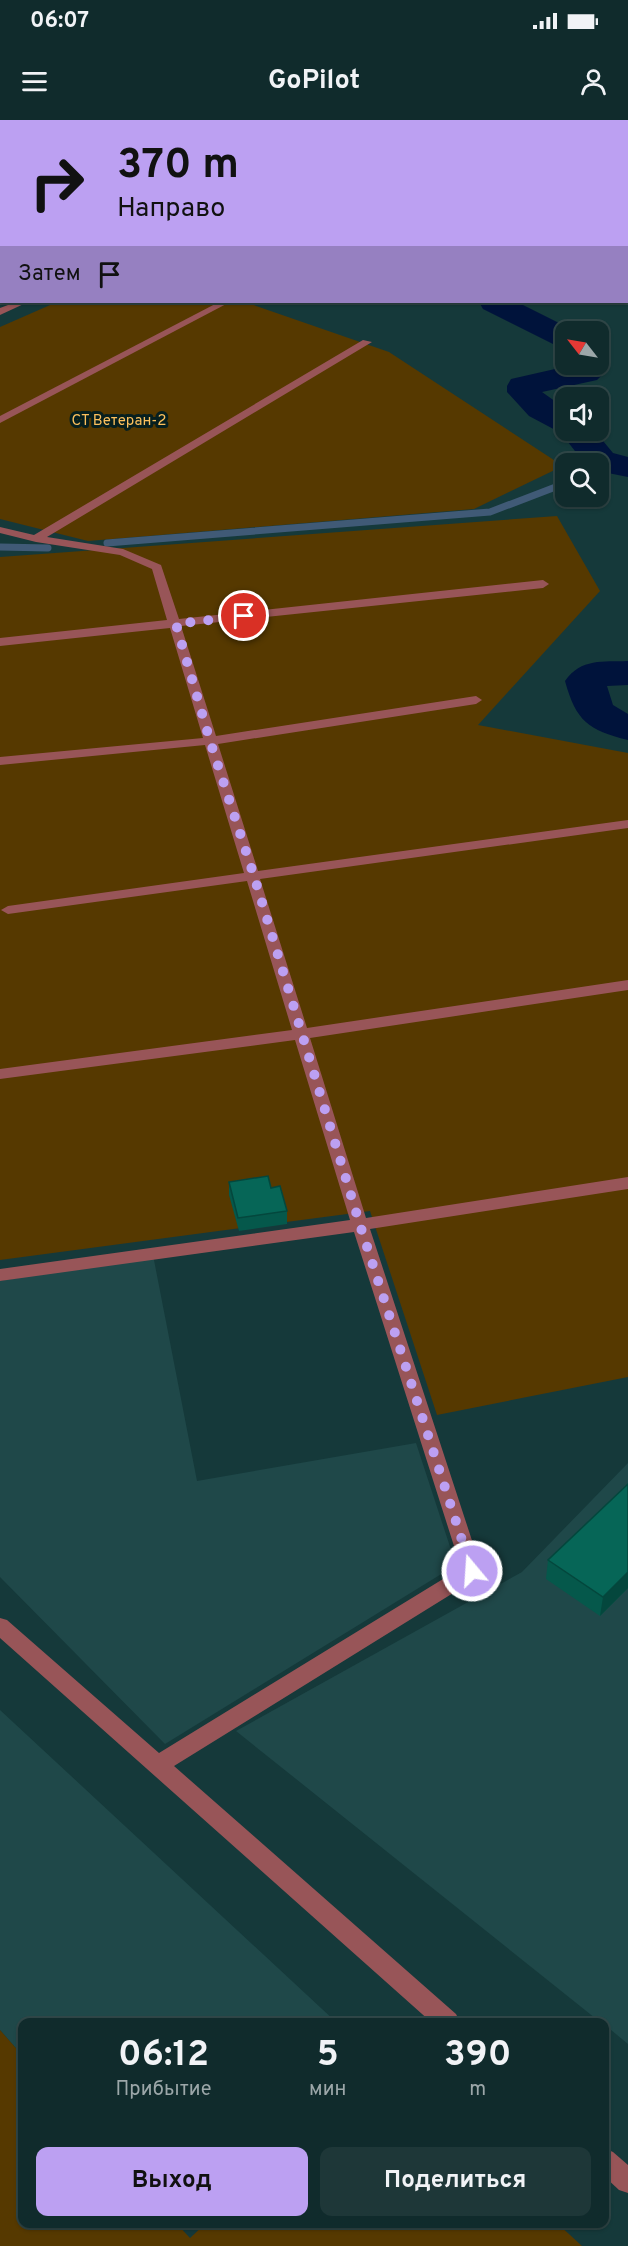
<!DOCTYPE html>
<html lang="ru">
<meta charset="utf-8">
<style>
body{margin:0;font-family:Overpass,sans-serif;background:#1e3738;color:#f1f3f6;height:100vh;display:flex;flex-direction:column;font-size:22px;white-space:nowrap}
*{box-sizing:border-box;margin:0}
p{font-size:20px;color:#9ca7a9}
.icon{flex:none;width:33px;height:33px;fill:none;stroke:currentColor;stroke-width:2;stroke-linecap:round;stroke-linejoin:round}
.map{position:relative;flex:1;overflow:hidden}
.panel{position:absolute;left:18px;top:1898px;width:591px;height:210px;display:flex;flex-direction:column;background:#102b2c;border-radius:12px;box-shadow:0 2px 4px #0004,0 0 0 2px #304748}
.panel>*{flex:none}
.top-card{position:absolute;left:0px;top:0px;width:628px;height:183px;box-shadow:0 2px 4px #0004,0 0 0 2px #304748;background:#bca0f2;color:#111;overflow:hidden}
.needle{width:39px;rotate:301deg}
.controls{position:absolute;left:555px;top:201px;display:grid;gap:12px}
.controls a{display:grid;place-items:center;width:54px;height:54px;border-radius:12px;background:#102b2c;box-shadow:0 2px 4px #0004,0 0 0 2px #304748;font-size:30px}
.pin{position:absolute;display:grid;place-items:center;width:51px;height:51px;color:#fff;margin:-26px;border:3px solid #fff;border-radius:50%;box-shadow:0 2px 6px #0007}
.me{position:absolute;width:66px;margin:-33px;rotate:342deg;stroke-linejoin:round;filter:drop-shadow(0 0 4px #0008)}
.turn{display:flex;align-items:center;gap:21px;height:126px;padding:0 18px;font-size:27px}
.turn .icon{width:78px;height:78px;stroke-width:2.5}
.turn b{display:block;font-size:42px;line-height:51px}
.then{display:flex;align-items:center;height:57px;padding:0 18px;background:#0003;gap:12px;font-size:22px}
.eta{display:flex;justify-content:space-evenly;align-items:center;height:102px;text-align:center}
.eta b{font-size:36px;font-weight:700;line-height:42px}
.primary-button{display:flex;gap:12px;margin-top:auto;padding:12px 18px}
.primary-button a{flex:1;height:69px;border-radius:12px;background:#bca0f2;color:#111;font-size:24px;font-weight:700;line-height:69px;text-align:center}
.primary-button a+a{background:#1e3738;color:#f1f3f6}
.status{display:flex;justify-content:space-between;align-items:center;height:42px;padding:0 30px;background:#102b2c;direction:ltr}
.status svg{height:16px;fill:currentColor}
header{display:flex;justify-content:space-between;align-items:center;height:78px;padding:0 18px;background:#102b2c;font-size:27px;font-weight:700}
.map>svg:first-child{display:block}
.built{fill:#1f4849}
.green{fill:#563900}
.lines{fill:none;stroke-linecap:round;stroke-linejoin:round}
.stream{stroke:#405a76;stroke-width:7}
.river{fill:#00133b;fill-rule:evenodd}
.minor{fill:#985558;fill-rule:evenodd}
.wall{fill:#05584b}
.shaded-wall{fill:#04473d}
.building{fill:#066657;stroke:#04473d;stroke-width:1.5}
.route{stroke:#bca0f2;stroke-width:10;stroke-dasharray:0 18}
.labels{text-anchor:middle;stroke-width:6;stroke-linejoin:round;paint-order:stroke}
.far-park-label{font-size:15px;fill:#fcc05d;stroke:#061f1f}
</style>
<div class="status"><b>06:07</b><svg viewBox="0 0 49 12"><path d="M0 12V9h3v3zM5 12V6h3v6zM10 12V3h3v9zM15 12V0h3v12zM26 1h20v11H26zM47 4h2v5h-2z"/></svg></div>
<header><svg class="icon" aria-label="menu" viewBox="0 0 24 24"><path d="M4 6h16M4 12h16M4 18h16"/></svg>GoPilot<svg class="icon" aria-label="person" viewBox="0 0 24 24"><circle cx="12" cy="8" r="4"/><path d="M4 21q1-7 8-7t8 7"/></svg></header>
<div class="map">
<svg width="628" height="2126" viewBox="0 0 628 2126">
<rect width="100%" height="100%" fill="#15393a"/>
<g class="built">
<polygon points="153,1135 197,1361 416,1323 456,1445 165,1624 0,1457 0,1161"/>
<polygon points="628,1343 628,1924 605,1905 604,1902 600,1902 236,1611 522,1452"/>
<polygon points="0,1591 0,1590 336,1902 22,1902 22,1935 0,1910"/>
</g>
<g class="green">
<polygon points="57,182 245,182 389,232 563,346 474,389 88,421 0,399 0,207"/>
<polygon points="557,396 600,471 478,605 628,633 628,1257 437,1295 370,1091 0,1140 0,437"/>
<polygon points="0,1910 22,1935 22,2103 176,2103 190,2118 206,2103 557,2103 582,2126 0,2126"/>
</g>
<g class="lines">
<g class="stream">
<polyline points="598,350 613,345"/>
<polyline points="107,423 490,392 566,363"/>
<polyline points="0,427 48,428"/>
</g>
<g class="river">
<polygon points="358,0 388,0 357,2"/>
<polygon points="523,0 551,0 522,2"/>
<rect x="0" y="6" width="2" height="16"/>
<polygon points="479,182 517,182 577,212 566,212 566,227 555,225 483,189"/>
<polygon points="598,236 604,237 610,247 597,260 542,272 566,289 566,310 594,310 613,333 628,337 628,357 598,351 598,344 585,344 561,313 529,296 507,272 507,266 511,259 577,244 598,244"/>
<path d="M628,541v24l-21,1 6,19 15,9v26c-40,-10 -52,-19 -63,-59 16,-23 38,-19 63,-20z"/>
</g>
<g class="minor">
<rect x="0" y="26" width="2" height="6"/>
<polygon points="2,92 2,98 0,99 0,93"/>
<polygon points="16,182 28,182 0,195 0,188"/>
<polygon points="219,182 230,182 0,303 0,296"/>
<polygon points="363,220 372,222 47,417 123,429 161,445 179,499 543,460 549,464 543,468 181,506 216,616 476,576 482,580 476,584 218,624 258,751 628,700 628,708 260,759 307,908 628,860 628,870 310,918 366,1098 628,1057 628,1069 370,1109 482,1451 479,1457 174,1646 456,1894 460,1902 431,1902 0,1518 0,1498 7,1500 159,1633 461,1448 354,1112 0,1161 0,1149 350,1100 295,920 0,959 0,949 292,910 247,761 8,794 1,790 8,786 244,753 205,625 0,645 0,637 203,618 170,508 0,526 0,518 167,500 152,449 120,435 36,422 0,413 0,407 34,415"/>
<polygon points="604,2028 613,2032 628,2045 628,2073 619,2070 604,2056"/>
</g>
</g>
<g class="wall">
<polygon points="229,1062 271,1068 287,1091 287,1104 239,1111 229,1075"/>
<polygon points="628,1364 628,1468 600,1496 546,1459 548,1440"/>
</g>
<polygon class="shaded-wall" points="628,1452 628,1468 600,1496 603,1477"/>
<g class="building">
<polygon points="268,1056 271,1068 280,1066 287,1091 238,1098 229,1062"/>
<polygon points="628,1364 628,1452 603,1477 548,1440"/>
</g>
<g class="lines">
<polyline class="route" points="244,496 176,504 210,621 254,756 360,1105 472,1451"/>
</g>
<g class="labels">
<g class="far-park-label">
<text x="119" y="305">СТ Ветеран-2</text>
</g>
</g>
</svg>
<div class="controls">
<a><svg class="needle" viewBox="-14 -14 28 28"><path d="M0-13l5 13h-10z" fill="#e53935"/><path d="M0 13l5-13h-10z" fill="#9ca7a9"/></svg></a>
<a><svg class="icon" aria-label="sound" viewBox="0 0 24 24"><path d="M4 9h4l5-4v14l-5-4H4zM17 9q2 3 0 6"/></svg></a>
<a><svg class="icon" aria-label="search" viewBox="0 0 24 24"><circle cx="10" cy="10" r="6"/><path d="M15 15l6 6"/></svg></a>
</div>
<div class="pin" style="left:244px;top:496px;background:#d93025"><svg class="icon" aria-label="arrive" viewBox="0 0 24 24"><path d="M6 21V4h12l-3 4 3 4H6"/></svg></div>
<svg class="me" style="left:472px;top:1451px" viewBox="-20 -20 40 40"><circle r="17" fill="#bca0f2" stroke="#fff" stroke-width="3"/><path d="M0-11L8 9 0 5-8 9z" fill="#fff"/></svg>
<div class="top-card">
<div class="turn"><svg class="icon" aria-label="right" viewBox="0 0 24 24"><path d="M7 20v-9h11M14 6l5 5-5 5"/></svg><div><b>370 m</b>Направо</div></div>
<div class="then">Затем<svg class="icon" aria-label="arrive" viewBox="0 0 24 24"><path d="M6 21V4h12l-3 4 3 4H6"/></svg></div>
</div>
<section class="panel">
<div class="eta">
<div><b>06:12</b><p>Прибытие</p></div>
<div><b>5</b><p>мин</p></div>
<div><b>390</b><p>m</p></div>
</div>
<div class="primary-button"><a>Выход</a><a>Поделиться</a></div>
</section>
</div>
